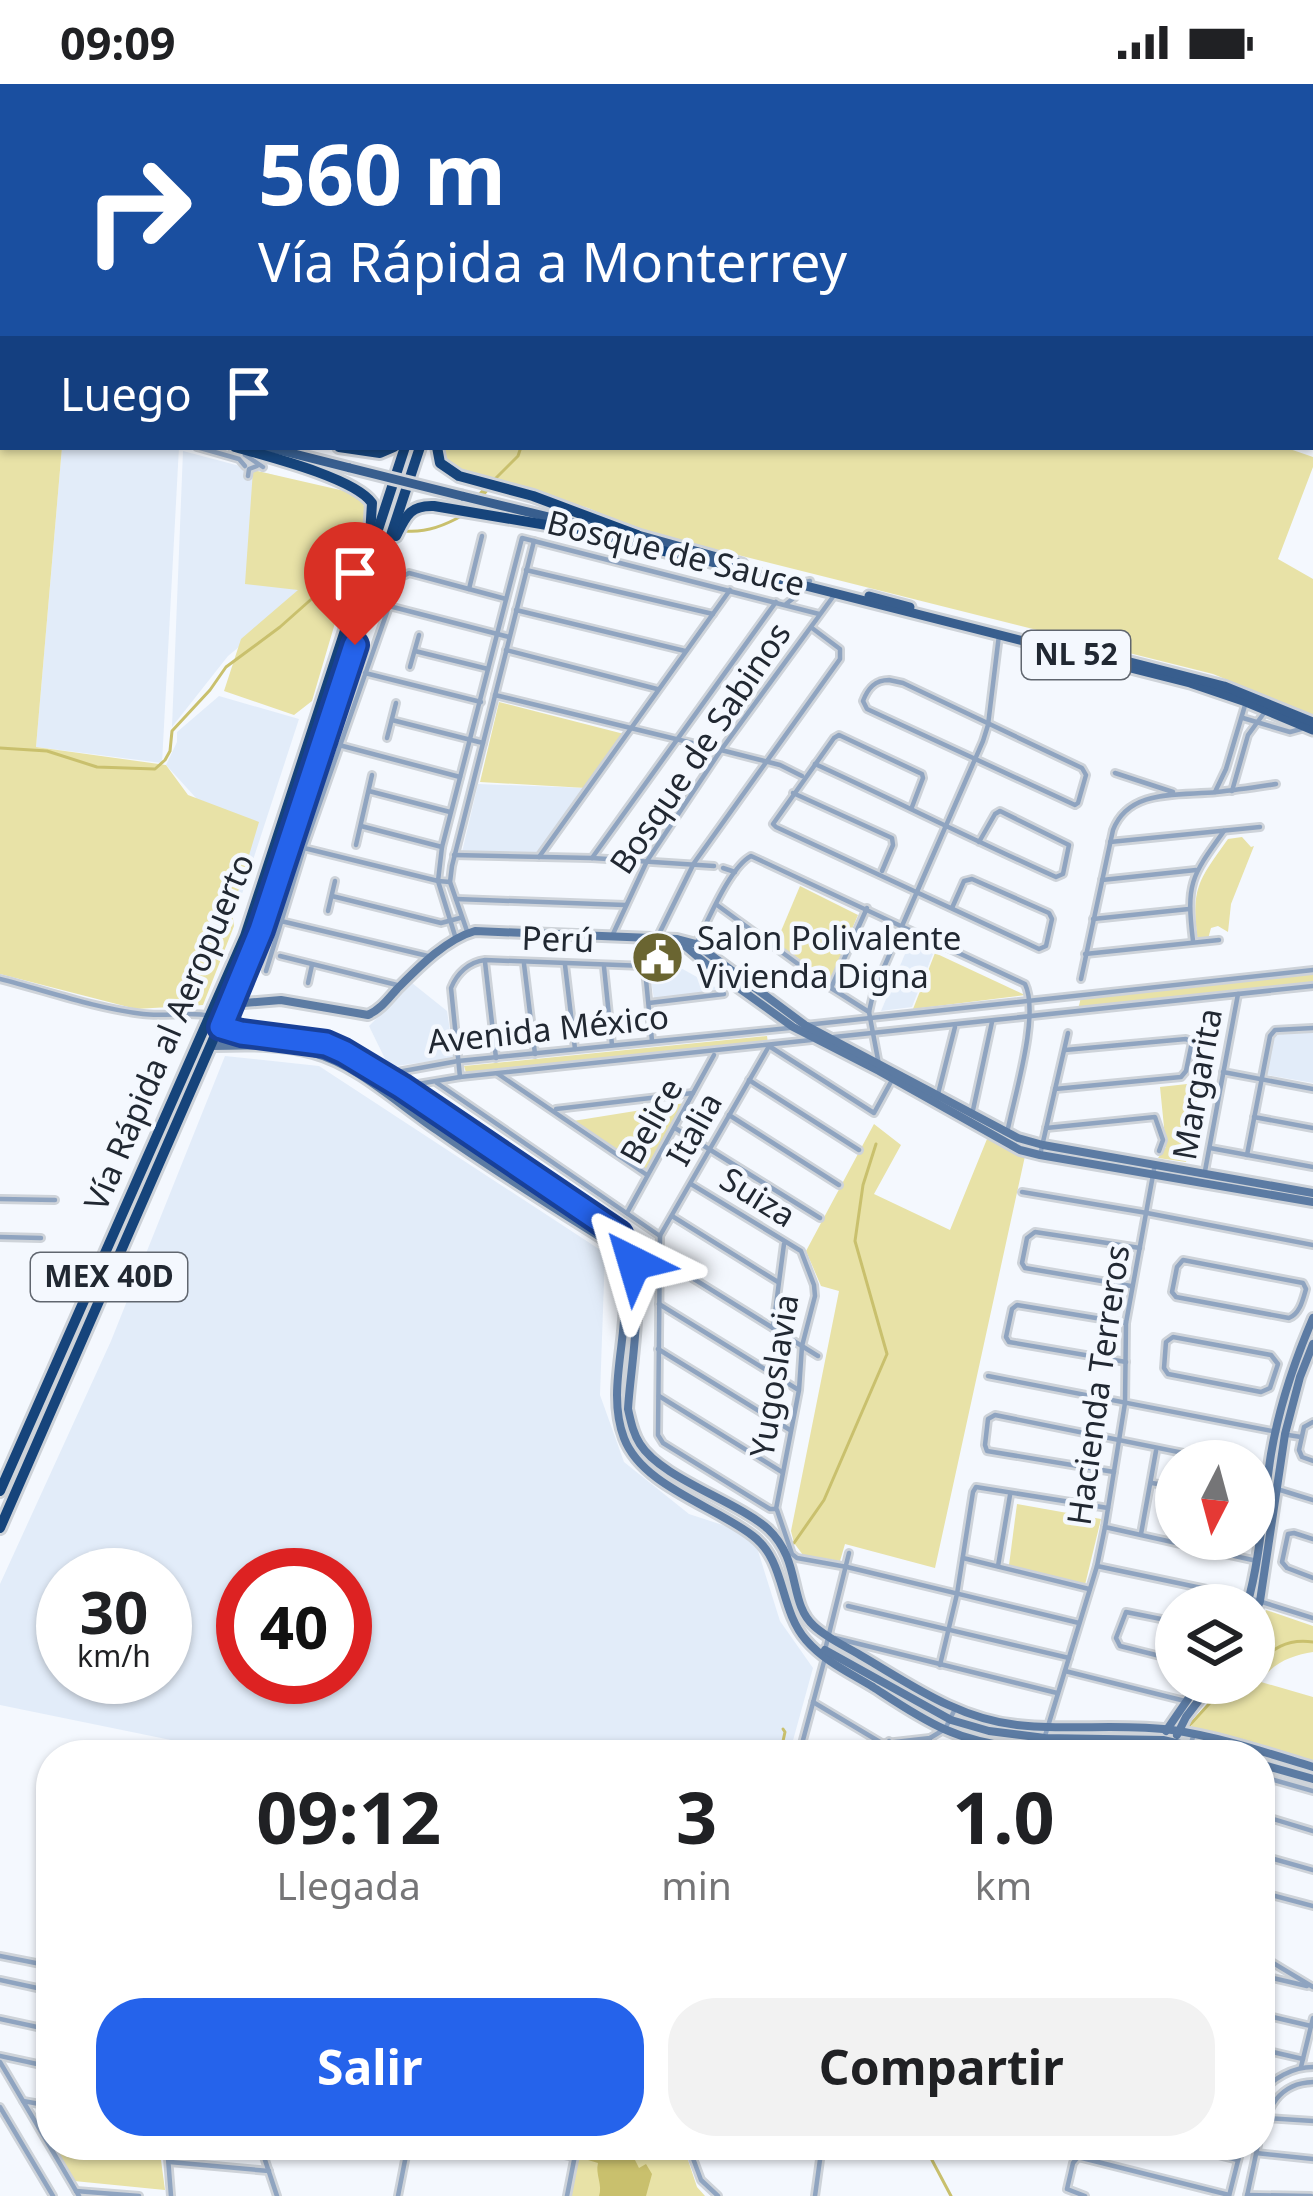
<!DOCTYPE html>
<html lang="es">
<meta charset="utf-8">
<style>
body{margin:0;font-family:"Noto Sans",sans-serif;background:#f2f2f2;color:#202124;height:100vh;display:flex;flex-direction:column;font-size:45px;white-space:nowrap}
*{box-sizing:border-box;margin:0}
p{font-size:39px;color:#757577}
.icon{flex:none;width:66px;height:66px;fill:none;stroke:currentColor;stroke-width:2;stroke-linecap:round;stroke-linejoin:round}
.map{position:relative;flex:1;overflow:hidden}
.drawer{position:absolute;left:36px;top:1656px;width:1239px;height:420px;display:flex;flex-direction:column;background:#fff;border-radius:48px;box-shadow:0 3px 9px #0004}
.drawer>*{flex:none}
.banner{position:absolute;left:0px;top:0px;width:1314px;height:366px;box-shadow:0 3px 9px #0004;background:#1a4fa0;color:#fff;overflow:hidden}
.needle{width:78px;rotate:186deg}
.fabs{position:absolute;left:1155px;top:1356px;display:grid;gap:24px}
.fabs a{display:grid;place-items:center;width:120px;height:120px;border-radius:50%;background:#fff;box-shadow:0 3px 9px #0004;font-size:60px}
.speed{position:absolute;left:36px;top:1464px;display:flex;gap:24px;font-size:60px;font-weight:700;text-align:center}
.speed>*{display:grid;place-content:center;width:156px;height:156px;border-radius:50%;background:#fff;box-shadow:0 3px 9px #0004;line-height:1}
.speed small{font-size:30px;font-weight:400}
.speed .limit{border:18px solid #d22;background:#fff;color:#111}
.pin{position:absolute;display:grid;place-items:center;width:102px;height:102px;color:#fff;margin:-123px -51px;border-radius:50% 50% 50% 0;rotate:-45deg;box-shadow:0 0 12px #0007}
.pin .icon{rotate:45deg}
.me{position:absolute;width:132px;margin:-66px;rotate:320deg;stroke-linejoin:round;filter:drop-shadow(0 0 9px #0008)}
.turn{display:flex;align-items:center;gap:42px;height:252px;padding:0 60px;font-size:54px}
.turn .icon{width:156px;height:156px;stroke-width:2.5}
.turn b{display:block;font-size:84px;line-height:102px}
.then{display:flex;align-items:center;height:114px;padding:0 60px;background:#0003;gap:24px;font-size:45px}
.eta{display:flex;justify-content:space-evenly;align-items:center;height:204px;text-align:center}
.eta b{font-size:72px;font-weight:700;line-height:84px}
.cta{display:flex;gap:24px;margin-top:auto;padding:24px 60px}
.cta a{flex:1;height:138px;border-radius:48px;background:#2563eb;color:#fff;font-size:48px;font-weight:700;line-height:138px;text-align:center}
.cta a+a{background:#f2f2f2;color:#202124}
.status{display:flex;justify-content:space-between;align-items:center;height:84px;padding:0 60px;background:#fff;direction:ltr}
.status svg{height:33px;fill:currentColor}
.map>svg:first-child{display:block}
.built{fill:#e2ecf9;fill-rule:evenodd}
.green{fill:#e8e2a7}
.water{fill:#c9c06d}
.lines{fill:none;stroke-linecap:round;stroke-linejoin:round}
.stream{stroke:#c9c06d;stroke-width:3}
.canal{stroke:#c9c06d;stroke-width:6}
.street-casing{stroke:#ced3d9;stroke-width:10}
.secondary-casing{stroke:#ced3d9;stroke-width:14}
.primary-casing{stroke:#ced3d9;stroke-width:15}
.highway-casing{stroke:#ced3d9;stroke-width:16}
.street{stroke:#8fa4c0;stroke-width:4.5}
.secondary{stroke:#5c7ba3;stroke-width:8}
.primary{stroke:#385e8e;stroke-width:9}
.highway{stroke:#16447b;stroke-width:10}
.rail{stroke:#616770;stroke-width:3;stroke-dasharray:15 15;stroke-linecap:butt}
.primary-bridge-casing{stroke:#ced3d9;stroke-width:15;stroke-linecap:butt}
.primary-bridge{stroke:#385e8e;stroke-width:9}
.route-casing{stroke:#184099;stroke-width:30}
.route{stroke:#2563eb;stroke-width:21}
.labels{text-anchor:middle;stroke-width:9;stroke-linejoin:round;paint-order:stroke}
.shield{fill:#f4f8fe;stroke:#60666f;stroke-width:3}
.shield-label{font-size:30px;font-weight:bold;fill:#212832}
.street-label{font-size:33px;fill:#212832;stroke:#f4f8fe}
.poi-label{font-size:33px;fill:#212832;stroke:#f4f8fe;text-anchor:start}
</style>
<div class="status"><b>09:09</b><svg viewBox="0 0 49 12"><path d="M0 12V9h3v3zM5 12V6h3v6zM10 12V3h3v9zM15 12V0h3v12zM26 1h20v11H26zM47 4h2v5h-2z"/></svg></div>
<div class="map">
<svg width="1313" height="2112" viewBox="0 0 1313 2112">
<rect width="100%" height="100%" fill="#f4f8fe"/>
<g class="built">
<polygon points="62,363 179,363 162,679 36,663"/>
<polygon points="183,367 358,413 346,475 228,572 172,643"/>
<polygon points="219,612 299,635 239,819 211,798 196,714 166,681 177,658 177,648"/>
<polygon points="478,700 586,704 537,771 462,768"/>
<polygon points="910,858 933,870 912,923 881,927"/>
<polygon points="670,878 722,907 654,915 648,879"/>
<polygon points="412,899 447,927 454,974 389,983 369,942"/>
<polygon points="1313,947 1313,999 1267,991 1274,951"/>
<path d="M225,972l94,10 286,187 -5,142 24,67 65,52 64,21 27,86 33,47 -24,87h-545l-244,-50v-121l111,-243zM63,1491h102v102h-102zM243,1491h102v102h-102z"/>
</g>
<g class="green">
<polygon points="0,307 3,308 3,363 62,363 36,663 166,681 188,711 259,738 232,828 234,842 203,921 136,925 0,890"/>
<polygon points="440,363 1284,363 1313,373 1313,383 1278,475 1313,495 1313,631 1213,590 642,447 588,424 459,385 443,374"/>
<polygon points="253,386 362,411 366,434 312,617 294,631 224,607 241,555 298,506 245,500"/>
<polygon points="499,618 624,650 586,704 480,698"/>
<path d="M1242,753l9,10 3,-1 -23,58 -3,28 -10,-6 -7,2 -3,11 -10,2c-7,-53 0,-60 30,-102z"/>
<polygon points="800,802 858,831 830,896 776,859"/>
<polygon points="935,869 1025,911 913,925"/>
<polygon points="1313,887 1313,899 1078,926 1081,913"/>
<polygon points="767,952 768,959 467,992 464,982"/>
<polygon points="1192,994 1201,996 1186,1078 1158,1074 1166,1063 1160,1003 1187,1000"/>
<polygon points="685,1019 647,1087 573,1037"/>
<polygon points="874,1040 901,1061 874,1110 950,1146 987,1055 1025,1072 935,1484 845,1460 840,1477 803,1471 794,1459 791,1447 839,1207 821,1202 806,1167"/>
<polygon points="1017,1420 1101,1435 1085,1501 1009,1481"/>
<path d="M1266,1526l47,16v26c-20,3 -42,11 -52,30l52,15v66l-124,-31 5,-12 34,-37h26v-44z"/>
<polygon points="53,2061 159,2061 165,2106 74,2097"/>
<polygon points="580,2061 683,2061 697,2103 705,2112 569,2112"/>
</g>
<path class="water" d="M603,2061h43v8l-11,7 4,8 7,-4 6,10 -6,22h-47c4,-11 -4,-22 -1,-33l-10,-3 3,-6 9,1z"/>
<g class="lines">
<g class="stream">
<polyline points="729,0 738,3"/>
<polyline points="643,3 644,0"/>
<polyline points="875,3 878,0"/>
<polyline points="495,395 518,372 521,363"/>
<path d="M405,447c20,2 41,-6 58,-16"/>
<polyline points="0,664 47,667 97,683 155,685 165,676 170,667 172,647 210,606 226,583 280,543 343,487"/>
<polyline points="794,1459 824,1416 887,1270 855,1157 863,1101 876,1060"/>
<path d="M1254,1584c17,-19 33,-30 59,-26"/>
<polyline points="1188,1643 1228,1599"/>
<polyline points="780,1671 785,1648 783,1645"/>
<polyline points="924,2061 951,2112"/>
</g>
<g class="canal">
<polyline points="480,412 489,402"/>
<polyline points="470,423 473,420"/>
</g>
<defs>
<g id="street">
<polyline points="75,0 82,3"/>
<polyline points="132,3 133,0"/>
<polyline points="0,29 3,22"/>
<polyline points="0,61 3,62"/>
<polyline points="0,102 3,104"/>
<polyline points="0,145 3,146"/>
<polyline points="1311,152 1313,149"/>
<polyline points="1311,170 1313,171"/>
<polyline points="1311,185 1313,177"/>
<polyline points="0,187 3,188"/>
<polyline points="1311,208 1313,202"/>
<polyline points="1311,262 1313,250"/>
<polyline points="1311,271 1313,273"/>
<polyline points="1311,292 1313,294"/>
<polyline points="1311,359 1313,360"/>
<polyline points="197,363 239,375 245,382"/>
<polyline points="245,371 263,383"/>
<polyline points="248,392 249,385 257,382"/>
<polyline points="526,486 713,530"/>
<polyline points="469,505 482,452"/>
<polyline points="786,520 795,513 801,499 810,497"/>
<polyline points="389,522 509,553"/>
<polyline points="516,526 685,567"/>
<polyline points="506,566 657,605"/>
<polyline points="415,567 488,585"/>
<polyline points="410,583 419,551"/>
<polyline points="365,589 481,618"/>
<path d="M889,596l14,3 179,85 4,7 -8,28 -3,2 -208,-96 -4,-8c5,-13 12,-21 26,-21z"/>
<polyline points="495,611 721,666 780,681 802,692"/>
<polyline points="1243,634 1290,648 1301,645"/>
<polyline points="392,636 483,659"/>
<polyline points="387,654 396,619"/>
<polyline points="339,661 460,693"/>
<path d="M815,680c81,37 160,77 241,113l7,-3 6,-29 -69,-34 -5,3 -16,28"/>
<polyline points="1115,689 1173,708"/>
<polyline points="369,707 450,728"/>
<polyline points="1232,707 1248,651 1267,625"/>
<polyline points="1215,708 1226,685 1246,618"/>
<polyline points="793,709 892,754 893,761 882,787"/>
<polyline points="912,723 923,694 922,690 839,651 834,654 773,740 776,743 1039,865 1046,862 1052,835 1049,829 972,795 964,797 952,824"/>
<polyline points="361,742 442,763"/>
<polyline points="1110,758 1260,743"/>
<polyline points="356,761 372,691"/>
<polyline points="304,764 438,797 450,798"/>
<polyline points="454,771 592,774 714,782"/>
<polyline points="539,773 730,506"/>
<polyline points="592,774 776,518"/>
<polyline points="723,784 735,788"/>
<polyline points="1102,796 1196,786"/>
<polyline points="332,812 441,839 460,834"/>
<polyline points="456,815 625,821"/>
<polyline points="717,821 831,904 869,928"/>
<polyline points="328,827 335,797"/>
<polyline points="1093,835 1189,825"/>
<polyline points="281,837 432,873"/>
<polyline points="467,847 450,798 452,782 534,457"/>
<polyline points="613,850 647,777 721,666 835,510"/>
<polyline points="658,852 694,779 840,575 840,565 812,544"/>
<polyline points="456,855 438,797 442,763 522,454 819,530"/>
<polyline points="642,855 652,957"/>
<path d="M1193,857c-7,-58 -2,-64 31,-110"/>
<path d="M697,858c12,-23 33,-75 54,-86l274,128c15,31 -11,113 -18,149"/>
<polyline points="1085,870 1219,856"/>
<polyline points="280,872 397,901"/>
<polyline points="485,878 496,974"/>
<polyline points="524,880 535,970"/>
<polyline points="565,881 575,965"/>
<polyline points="604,883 612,961"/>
<polyline points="266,887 304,764 399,494 409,489 506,515"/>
<path d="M0,895c47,12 94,29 143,35 21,3 48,-3 67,2"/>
<path d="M1081,895l32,-149c16,-42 67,-34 104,-38 20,-2 39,-5 59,-8"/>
<polyline points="308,899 312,881"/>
<polyline points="831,904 867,824"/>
<polyline points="649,919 724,910"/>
<polyline points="806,941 1313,886"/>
<polyline points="834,953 1313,902"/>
<polyline points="769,962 874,1029 892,996"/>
<polyline points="879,981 869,928 874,906 983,657 988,641 999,551"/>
<polyline points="1223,988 1313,1005"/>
<polyline points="498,990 647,1091"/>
<path d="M460,993l-9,-89c6,-15 18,-26 34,-28l160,6"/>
<polyline points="365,994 458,977 789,944"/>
<polyline points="749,996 859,1066"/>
<polyline points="437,999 660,1152"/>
<polyline points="1055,1005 1181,993 1186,987 1192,958 1186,955 1065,966"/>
<polyline points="382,1006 460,993 811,956"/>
<polyline points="937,1014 955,943"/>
<polyline points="556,1025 693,1009"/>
<polyline points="973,1026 992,938"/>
<polyline points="729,1031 839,1101"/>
<polyline points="1254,1033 1313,1044"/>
<polyline points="675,1044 820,1134"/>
<polyline points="1046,1044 1155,1033 1163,1056 1159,1067"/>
<polyline points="1210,1064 1313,1083"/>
<polyline points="1040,1071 1068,949"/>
<polyline points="1247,1071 1270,952 1275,946 1313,944"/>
<polyline points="1205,1087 1238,910"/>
<polyline points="691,1100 801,1167 814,1201 815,1212 802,1262 799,1306 776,1425"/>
<polyline points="1022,1108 1147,1129 1313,1161"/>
<polyline points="0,1115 55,1116"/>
<polyline points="627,1129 714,971"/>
<polyline points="672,1132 778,1198"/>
<polyline points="661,1150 769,962"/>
<polyline points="660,1152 658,1351 663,1359 770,1425 776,1425"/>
<polyline points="0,1153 41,1154"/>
<polyline points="660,1174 818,1272"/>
<path d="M1183,1176l120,23 3,6c-3,10 -6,25 -17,29l-113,-21 -4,-5 5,-25z"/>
<polyline points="1131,1202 1025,1184 1022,1179 1027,1154 1035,1148 1140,1164"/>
<polyline points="659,1220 797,1305"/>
<polyline points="773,1244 784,1160"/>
<polygon points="1173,1253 1271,1271 1278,1280 1270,1304 1261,1308 1168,1290 1164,1284 1166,1258"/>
<polyline points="658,1265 790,1346"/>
<polyline points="1126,1278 1009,1258 1006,1253 1012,1225 1017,1221 1126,1239"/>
<polyline points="988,1292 1277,1348"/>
<polyline points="659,1312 782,1388"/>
<polyline points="1313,1338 1304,1343 1299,1366 1302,1373 1313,1377"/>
<polyline points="1288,1351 1301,1353"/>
<polyline points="1114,1388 987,1367 985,1361 988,1335 995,1331 1223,1377"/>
<polyline points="1152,1399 1176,1403"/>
<polyline points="1277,1405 1313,1416"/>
<polyline points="777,1426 792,1470 797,1474 847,1483 1079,1539"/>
<polyline points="1105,1443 1257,1477"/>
<polyline points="1141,1450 1156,1367"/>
<polyline points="1313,1455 1294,1449 1288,1450 1282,1478 1287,1484 1313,1494"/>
<polyline points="963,1474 1089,1505"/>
<polyline points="998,1482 1010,1411"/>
<polyline points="1097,1482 1249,1514 1313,1534"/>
<polyline points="848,1522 1069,1574"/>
<polyline points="1176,1538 1126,1528 1116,1554 1120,1562 1176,1576"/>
<polyline points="835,1554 1057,1609"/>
<polyline points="940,1581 957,1510 973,1408 976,1403 1108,1424"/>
<polyline points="1065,1587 1185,1617"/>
<polyline points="813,1618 880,1658"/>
<polyline points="1163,1658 1161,1668 1181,1671"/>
<polyline points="1041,1665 1097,1482 1105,1443 1125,1319 1126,1239 1155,1080"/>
<polyline points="799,1669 930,1654 945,1645 955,1625"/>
<polyline points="799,1671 825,1574 825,1566 849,1469"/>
<polyline points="885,1671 889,1657"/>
<polyline points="926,1671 930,1654"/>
<polyline points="1187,1671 1194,1650"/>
<polyline points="1260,1692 1313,1707"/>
<polyline points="1260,1731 1313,1747"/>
<polyline points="1260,1771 1313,1786"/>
<polyline points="1260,1808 1313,1822"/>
<polyline points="1260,1871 1313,1903"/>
<polyline points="0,1872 51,1882"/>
<polyline points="1260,1891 1307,1902"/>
<polyline points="0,1896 51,1907"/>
<polyline points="1260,1930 1311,1942"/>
<polyline points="0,1935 51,1946"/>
<polyline points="1260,1965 1303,1975"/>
<polyline points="0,1972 51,1983"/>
<polyline points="0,1978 79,2112"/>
<polyline points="1301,1983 1313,1934"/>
<path d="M1260,2010c13,-16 33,-27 53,-27"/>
<polyline points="23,2017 51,2022"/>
<polyline points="0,2023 53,2112"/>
<polyline points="1266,2034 1313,2037"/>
<path d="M1260,2054c7,-30 19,-55 53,-56"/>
<polyline points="167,2061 171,2112"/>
<polyline points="260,2061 277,2112"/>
<polyline points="515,2061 575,2073"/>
<polyline points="688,2061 701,2096 718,2112"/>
<polyline points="1179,2061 1238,2076"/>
<polyline points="1256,2069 1313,2075"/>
<polyline points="170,2078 269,2087"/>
<polyline points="76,2107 139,2112"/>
<polyline points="1247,2111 1311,2112"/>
<polyline points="398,2112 408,2061"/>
<polyline points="567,2112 577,2061"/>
<polyline points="815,2112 822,2061"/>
<polyline points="1085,2112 1067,2105 1073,2079 1078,2073 1229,2111"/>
<polyline points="1229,2112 1242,2061"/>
<polyline points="1247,2112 1258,2061"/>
</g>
<g id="secondary">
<polyline points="678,856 711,884 793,943 879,987 1020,1066 1040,1071 1313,1118"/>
<path d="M231,920l50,-4 87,15c13,-6 20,-16 29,-26 21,-21 49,-50 78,-58l202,8 19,5 109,81 213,113 25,7 270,48"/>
<path d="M221,943l20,6 85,11 18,8 58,35 217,147c31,43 12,123 9,175 3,13 5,24 12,35 21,34 97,57 128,85 34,32 20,74 46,97 13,12 31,20 46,29 50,29 98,64 157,70 51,6 103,-2 155,5 48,7 95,23 141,37"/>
<path d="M212,962c32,-1 70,-2 101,7 45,12 87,53 125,78 55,39 113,75 170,111 41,57 -8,133 16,196 18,48 91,68 129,98 33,25 26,73 53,104 18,21 44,33 67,47 23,15 46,31 71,42 67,30 146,19 217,23"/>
<path d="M1247,1521c14,-49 16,-101 24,-151 8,-47 23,-92 42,-136"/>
<polyline points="1254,1533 1260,1517 1285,1350 1300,1293 1313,1260"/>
<polyline points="825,1566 951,1636 989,1647 1045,1654 1163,1656 1228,1671"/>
<polyline points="1166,1647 1199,1599"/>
<polyline points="1177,1651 1186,1633 1212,1599"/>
<polyline points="1260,1680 1313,1695"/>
</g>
<g id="primary">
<polyline points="0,272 3,272"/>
<polyline points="0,293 3,294"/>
<polyline points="267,363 350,384"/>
<polyline points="462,412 598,445"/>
<polyline points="631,449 742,480"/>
<polyline points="671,468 1190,599 1246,618 1313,646"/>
<polyline points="869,512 910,523"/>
<polyline points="1095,569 1224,602 1313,638"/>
</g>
<g id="highway">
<polyline points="520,3 521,0"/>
<polyline points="536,3 537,0"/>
<path d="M235,363c32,9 120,31 137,56l-2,33"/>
<polyline points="339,363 380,369 394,363"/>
<polyline points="437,363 440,379 459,392 533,412 637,451"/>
<path d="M396,452c10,-20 14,-31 38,-30l166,28 75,20"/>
<polyline points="0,1407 245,852 405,363"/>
<polyline points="0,1444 261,846 420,363"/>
</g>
</defs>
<use href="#street" class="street-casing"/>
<use href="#secondary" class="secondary-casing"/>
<use href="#primary" class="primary-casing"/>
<use href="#highway" class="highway-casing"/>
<use href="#street" class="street"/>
<use href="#secondary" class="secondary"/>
<use href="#primary" class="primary"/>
<use href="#highway" class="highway"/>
<polyline class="rail" points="930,3 930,0"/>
<defs>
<polyline id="primary-bridge" points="350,384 462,412"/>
</defs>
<use href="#primary-bridge" class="primary-bridge-casing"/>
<use href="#primary-bridge" class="primary-bridge"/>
</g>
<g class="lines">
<defs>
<polyline id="route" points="355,561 261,846 221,943 241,949 326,960 344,968 402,1003 619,1150 634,1179"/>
</defs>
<use href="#route" class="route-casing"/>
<use href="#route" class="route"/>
</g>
<defs>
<symbol id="civic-disc" viewBox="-11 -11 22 22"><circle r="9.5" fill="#6a6531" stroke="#f4f8fe"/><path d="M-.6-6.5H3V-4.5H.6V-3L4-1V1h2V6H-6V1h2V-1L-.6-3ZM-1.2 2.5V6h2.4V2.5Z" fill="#fff"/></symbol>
</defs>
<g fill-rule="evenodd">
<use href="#civic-disc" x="628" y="844" width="59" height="59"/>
</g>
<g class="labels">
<g class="shield">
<rect x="1022" y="547" width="108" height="48" rx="9"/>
<rect x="31" y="1169" width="156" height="48" rx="9"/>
</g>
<g class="shield-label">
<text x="1076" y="581">NL 52</text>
<text x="109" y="1203">MEX 40D</text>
</g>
<g class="street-label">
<text transform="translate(676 469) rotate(14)" y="12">Bosque de Sauce</text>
<text transform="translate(700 664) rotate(-56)" y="12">Bosque de Sabinos</text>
<text transform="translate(558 855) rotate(2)" y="12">Perú</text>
<text transform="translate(548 945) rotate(-6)" y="12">Avenida México</text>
<text transform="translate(169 948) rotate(-67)" y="12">Vía Rápida al Aeropuerto</text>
<text transform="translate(1197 1000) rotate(-80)" y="12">Margarita</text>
<text transform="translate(651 1037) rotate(-61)" y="12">Belice</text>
<text transform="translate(694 1045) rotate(-61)" y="12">Italia</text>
<text transform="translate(758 1113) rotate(32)" y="12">Suiza</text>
<text transform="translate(774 1292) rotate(-81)" y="12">Yugoslavia</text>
<text transform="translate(1098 1301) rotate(-82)" y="12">Hacienda Terreros</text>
</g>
<g class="poi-label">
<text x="697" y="866">Salon Polivalente<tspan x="697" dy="38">Vivienda Digna</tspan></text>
</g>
</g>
</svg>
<div class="fabs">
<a><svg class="needle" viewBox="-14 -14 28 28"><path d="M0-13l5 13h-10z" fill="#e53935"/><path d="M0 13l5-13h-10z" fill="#757577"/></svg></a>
<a><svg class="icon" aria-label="layers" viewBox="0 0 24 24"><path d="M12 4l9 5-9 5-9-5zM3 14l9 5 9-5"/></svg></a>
</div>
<div class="speed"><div>30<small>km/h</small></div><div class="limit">40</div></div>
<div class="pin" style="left:355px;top:561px;background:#d93025"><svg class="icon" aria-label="arrive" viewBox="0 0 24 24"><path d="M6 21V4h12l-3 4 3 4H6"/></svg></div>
<svg class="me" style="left:634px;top:1179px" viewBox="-20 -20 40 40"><path d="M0-17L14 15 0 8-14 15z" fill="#2563eb" stroke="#fff" stroke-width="4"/></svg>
<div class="banner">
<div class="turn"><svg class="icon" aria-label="right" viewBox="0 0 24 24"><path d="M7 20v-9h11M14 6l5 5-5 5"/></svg><div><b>560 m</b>Vía Rápida a Monterrey</div></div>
<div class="then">Luego<svg class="icon" aria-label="arrive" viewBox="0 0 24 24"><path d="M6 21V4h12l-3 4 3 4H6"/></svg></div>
</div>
<section class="drawer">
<div class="eta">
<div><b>09:12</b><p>Llegada</p></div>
<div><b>3</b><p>min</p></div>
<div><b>1.0</b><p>km</p></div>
</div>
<div class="cta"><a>Salir</a><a>Compartir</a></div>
</section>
</div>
